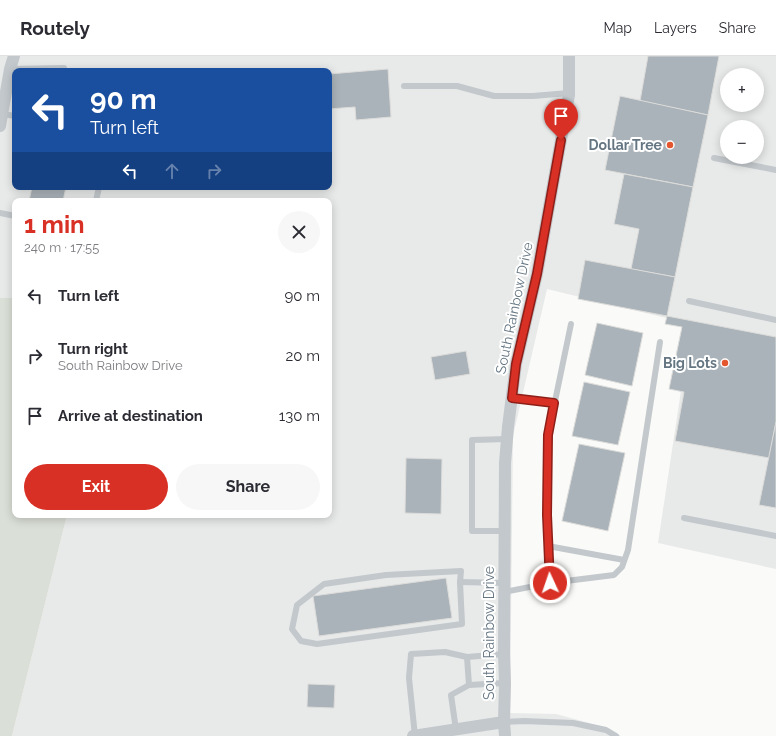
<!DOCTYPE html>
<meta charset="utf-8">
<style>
body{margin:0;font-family:Raleway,sans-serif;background:#f7f7f7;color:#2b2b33;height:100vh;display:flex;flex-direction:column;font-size:15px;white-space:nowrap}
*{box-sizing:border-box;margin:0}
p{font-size:13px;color:#7c7c81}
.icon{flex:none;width:22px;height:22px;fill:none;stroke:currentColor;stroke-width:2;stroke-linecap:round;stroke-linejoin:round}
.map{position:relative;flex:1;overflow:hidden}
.sheet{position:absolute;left:12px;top:142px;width:320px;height:320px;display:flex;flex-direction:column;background:#fff;border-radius:8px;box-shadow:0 2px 10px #0003}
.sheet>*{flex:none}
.guide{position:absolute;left:12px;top:12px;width:320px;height:122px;border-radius:8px;box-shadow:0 2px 10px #0003;background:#1a4fa0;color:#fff;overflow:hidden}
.tools{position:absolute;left:720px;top:12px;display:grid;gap:8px}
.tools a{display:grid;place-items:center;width:44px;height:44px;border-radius:50%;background:#fff;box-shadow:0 2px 10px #0003;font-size:20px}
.pin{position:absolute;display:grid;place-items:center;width:34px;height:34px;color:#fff;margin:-41px -17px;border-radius:50% 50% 50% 0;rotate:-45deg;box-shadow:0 0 4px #0007}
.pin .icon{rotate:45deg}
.me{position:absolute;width:44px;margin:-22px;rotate:357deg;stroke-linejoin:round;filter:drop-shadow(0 0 3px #0008)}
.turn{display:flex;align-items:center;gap:14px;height:84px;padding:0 12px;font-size:18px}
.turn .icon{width:52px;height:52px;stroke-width:2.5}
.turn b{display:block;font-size:28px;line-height:34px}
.lanes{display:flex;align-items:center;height:38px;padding:0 12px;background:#0003;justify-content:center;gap:20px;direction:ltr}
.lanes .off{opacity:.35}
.round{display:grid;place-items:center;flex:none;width:42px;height:42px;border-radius:21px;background:#f7f7f7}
.summary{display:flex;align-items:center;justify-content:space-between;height:68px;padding:0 12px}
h1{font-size:24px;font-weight:700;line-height:30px;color:#d93025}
.action{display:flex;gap:8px;margin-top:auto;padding:8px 12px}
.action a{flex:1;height:46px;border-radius:24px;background:#d93025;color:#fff;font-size:16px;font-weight:700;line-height:46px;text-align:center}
.action a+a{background:#f7f7f7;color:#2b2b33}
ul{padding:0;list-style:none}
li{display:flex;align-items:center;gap:12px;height:60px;padding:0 12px}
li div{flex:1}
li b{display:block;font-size:15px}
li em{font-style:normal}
header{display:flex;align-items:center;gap:24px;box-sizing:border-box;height:56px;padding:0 20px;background:#fff;border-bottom:1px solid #e1e1e2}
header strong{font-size:19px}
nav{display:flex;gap:22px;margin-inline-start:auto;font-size:14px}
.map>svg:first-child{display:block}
.built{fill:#e8e9e9;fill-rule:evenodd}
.green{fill:#dadfd7}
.building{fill:#aab3b9;stroke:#dcdcda}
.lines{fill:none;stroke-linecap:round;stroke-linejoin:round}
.service{stroke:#c3c8cc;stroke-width:6}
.minor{stroke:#c3c8cc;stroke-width:12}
.route-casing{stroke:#8d1f18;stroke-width:10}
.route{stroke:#d93025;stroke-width:7}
.poi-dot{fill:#e4572e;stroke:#fff;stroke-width:1.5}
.labels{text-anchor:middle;stroke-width:4;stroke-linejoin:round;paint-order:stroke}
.poi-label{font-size:14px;font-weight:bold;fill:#657683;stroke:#fff;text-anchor:end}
.street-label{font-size:14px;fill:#657683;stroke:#fff}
</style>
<header>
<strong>Routely</strong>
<nav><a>Map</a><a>Layers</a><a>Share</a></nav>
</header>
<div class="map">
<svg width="776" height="680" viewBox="0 0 776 680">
<rect width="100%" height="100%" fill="#fafaf8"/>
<path class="built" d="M0,0h776v513l-118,-26 33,-219 -144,-35 -34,147 -3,277 46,1 48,13 17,9h-609l55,-221h262v-314h-314v97h-15zM15,15h314v116h-314zM727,19h30v30h-30zM727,71h30v30h-30z"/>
<polygon class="green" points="0,242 15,242 15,459 67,459 12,680 0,680"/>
<g class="building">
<polygon points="648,0 719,0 708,59 640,45"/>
<polygon points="388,13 391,61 356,64 355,51 329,53 329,18"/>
<polygon points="620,40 708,59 693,131 605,114"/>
<polygon points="624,118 693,131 675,221 631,213 639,173 614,168"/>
<polygon points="32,131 66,131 63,145 29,145"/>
<polygon points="585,204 675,221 667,260 578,243"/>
<polygon points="667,260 776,281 776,366 769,402 675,385 684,336 669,333 682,271 665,268"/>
<polygon points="597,267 643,277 632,330 585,319"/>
<polygon points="466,295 470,318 435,324 431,301"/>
<polygon points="584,326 630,336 618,389 572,380"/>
<polygon points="776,366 776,452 759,449"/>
<polygon points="579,388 625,397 608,475 562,465"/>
<polygon points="406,402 442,403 441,458 405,457"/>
<polygon points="446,522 452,562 319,580 313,540"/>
<polygon points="308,628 335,629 334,652 307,651"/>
</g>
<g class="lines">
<g class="service">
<polyline points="10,13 64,12"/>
<polyline points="404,30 457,30 494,40 533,40 569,37"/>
<polyline points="2,58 15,60"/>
<polyline points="714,102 776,114"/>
<polyline points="96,145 99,131"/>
<polyline points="0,157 15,160"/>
<polyline points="689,245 776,264"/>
<polyline points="512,342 554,347"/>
<polyline points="684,462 776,480"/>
<polyline points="504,475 472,475 472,384 507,383"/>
<polyline points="548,490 624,504"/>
<polygon points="461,515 460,526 462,568 317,588 301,585 292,573 297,549 324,528 386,519"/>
<polyline points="460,526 504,527"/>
<polyline points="550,527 547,459 548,379 571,268"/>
<polyline points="504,536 550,527 614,519 622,511 628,494 660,286"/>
<polyline points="467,601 469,629"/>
<polyline points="504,666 524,665 573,667 606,674 616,680"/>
<polyline points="456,674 451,639 469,629 505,627"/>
<polyline points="415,680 409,622 411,598 445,596 467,601 504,598"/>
</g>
<g class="minor">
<polyline points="0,70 10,13 14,0"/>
<polyline points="413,680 504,666"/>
<polyline points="505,680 504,666 505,627 504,598 505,407 508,371 516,308 537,218 569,39 569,0"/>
</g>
</g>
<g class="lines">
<defs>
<polyline id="route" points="550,527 547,459 548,379 554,347 512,342 516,308 537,218 561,84"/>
</defs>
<use href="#route" class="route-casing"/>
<use href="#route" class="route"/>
</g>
<g class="poi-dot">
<circle cx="670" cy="89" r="4"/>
<circle cx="725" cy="307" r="4"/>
</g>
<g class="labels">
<g class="poi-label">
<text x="662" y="94">Dollar Tree</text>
<text x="717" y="312">Big Lots</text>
</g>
<g class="street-label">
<text transform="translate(514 252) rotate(-78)" y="5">South Rainbow Drive</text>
<text transform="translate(489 577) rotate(-90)" y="5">South Rainbow Drive</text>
</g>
</g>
</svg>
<div class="tools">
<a>+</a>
<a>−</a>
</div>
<div class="pin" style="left:561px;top:84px;background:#d93025"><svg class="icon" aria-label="arrive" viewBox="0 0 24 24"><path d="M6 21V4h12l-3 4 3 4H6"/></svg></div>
<svg class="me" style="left:550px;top:527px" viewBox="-20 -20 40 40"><circle r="17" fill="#d93025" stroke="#fff" stroke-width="3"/><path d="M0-11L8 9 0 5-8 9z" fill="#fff"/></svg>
<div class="guide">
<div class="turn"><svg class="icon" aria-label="left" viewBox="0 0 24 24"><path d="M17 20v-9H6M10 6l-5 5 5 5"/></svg><div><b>90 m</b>Turn left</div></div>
<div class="lanes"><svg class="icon" aria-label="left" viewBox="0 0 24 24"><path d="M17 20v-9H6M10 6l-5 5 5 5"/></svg><svg class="icon off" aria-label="ahead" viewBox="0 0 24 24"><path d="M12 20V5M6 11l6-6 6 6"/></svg><svg class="icon off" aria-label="right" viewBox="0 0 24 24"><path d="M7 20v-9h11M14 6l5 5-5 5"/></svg></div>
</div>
<section class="sheet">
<div class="summary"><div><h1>1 min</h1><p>240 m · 17:55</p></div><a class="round"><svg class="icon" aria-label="close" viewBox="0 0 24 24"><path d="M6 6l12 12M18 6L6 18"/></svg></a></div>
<ul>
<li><svg class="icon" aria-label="left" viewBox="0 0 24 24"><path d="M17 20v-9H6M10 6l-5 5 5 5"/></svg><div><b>Turn left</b></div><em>90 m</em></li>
<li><svg class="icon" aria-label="right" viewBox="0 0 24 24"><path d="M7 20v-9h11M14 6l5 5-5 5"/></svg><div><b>Turn right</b><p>South Rainbow Drive</p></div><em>20 m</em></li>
<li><svg class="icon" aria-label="arrive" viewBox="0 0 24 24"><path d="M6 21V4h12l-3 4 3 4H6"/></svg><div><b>Arrive at destination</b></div><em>130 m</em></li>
</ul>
<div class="action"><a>Exit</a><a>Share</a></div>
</section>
</div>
